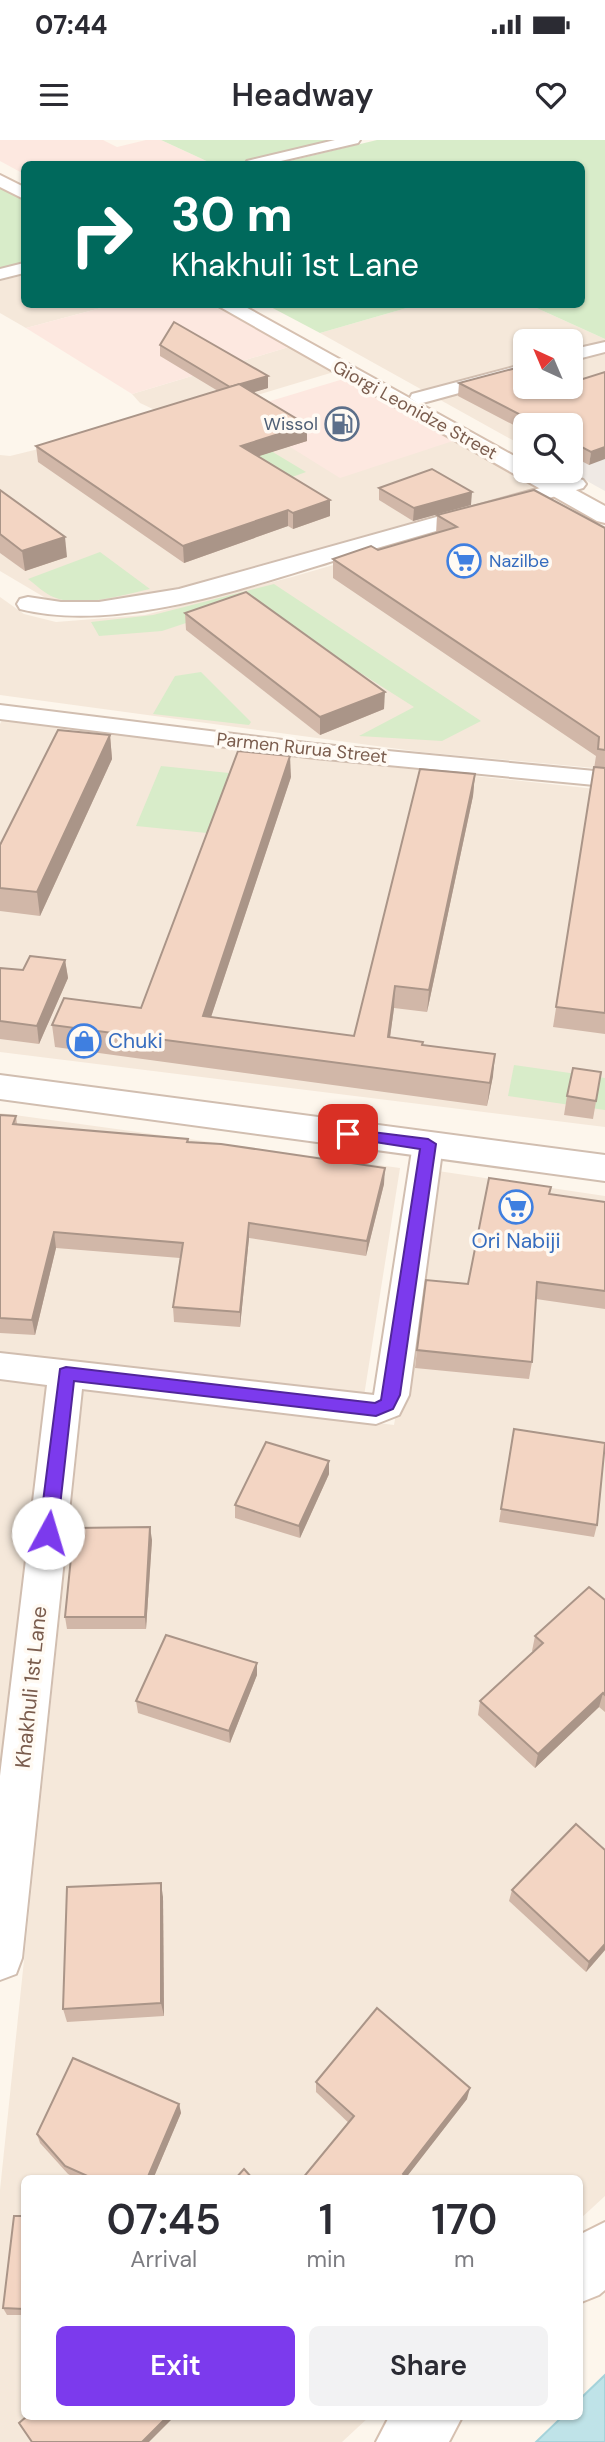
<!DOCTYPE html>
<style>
body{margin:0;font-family:"DM Sans",sans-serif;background:#f2f2f3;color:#2b2b33;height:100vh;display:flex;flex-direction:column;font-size:26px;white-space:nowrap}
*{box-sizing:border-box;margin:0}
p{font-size:23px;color:#7c7c81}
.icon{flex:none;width:38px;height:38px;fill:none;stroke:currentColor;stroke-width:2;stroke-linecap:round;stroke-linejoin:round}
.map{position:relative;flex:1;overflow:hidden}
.sheet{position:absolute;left:21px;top:2035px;width:562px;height:245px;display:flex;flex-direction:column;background:#fff;border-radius:10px;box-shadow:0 2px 5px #0004}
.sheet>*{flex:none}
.top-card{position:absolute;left:21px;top:21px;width:564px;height:147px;border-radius:10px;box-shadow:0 2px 5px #0004;background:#00695c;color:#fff;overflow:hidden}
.needle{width:46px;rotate:316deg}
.buttons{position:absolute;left:513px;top:189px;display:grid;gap:14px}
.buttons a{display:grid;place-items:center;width:70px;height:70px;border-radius:10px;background:#fff;box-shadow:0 2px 5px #0004;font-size:35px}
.pin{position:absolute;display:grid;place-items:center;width:60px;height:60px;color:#fff;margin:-30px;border-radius:14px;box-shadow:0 4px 10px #0006}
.me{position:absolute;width:77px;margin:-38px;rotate:6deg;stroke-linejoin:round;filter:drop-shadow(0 0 5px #0008)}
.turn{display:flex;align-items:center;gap:24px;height:147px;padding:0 35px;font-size:32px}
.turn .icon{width:91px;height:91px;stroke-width:2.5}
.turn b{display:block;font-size:49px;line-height:60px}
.eta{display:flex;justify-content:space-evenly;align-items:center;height:119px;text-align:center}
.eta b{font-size:42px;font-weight:600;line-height:49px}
.cta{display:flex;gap:14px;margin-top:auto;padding:14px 35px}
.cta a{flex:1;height:80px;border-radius:10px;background:#7c3aed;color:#fff;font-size:28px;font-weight:600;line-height:80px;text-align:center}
.cta a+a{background:#f2f2f3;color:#2b2b33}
.status{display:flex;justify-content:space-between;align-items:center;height:49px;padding:0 35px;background:#fff;direction:ltr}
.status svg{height:19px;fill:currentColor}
header{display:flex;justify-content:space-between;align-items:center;height:91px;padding:0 35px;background:#fff;font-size:32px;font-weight:600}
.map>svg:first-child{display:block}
.residential{fill:#f5e8da;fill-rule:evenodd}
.commercial{fill:#fde8e0}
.industrial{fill:#efe9e4}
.green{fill:#d8ecc9}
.water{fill:#bfe3e8;stroke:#a5d3da;stroke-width:2}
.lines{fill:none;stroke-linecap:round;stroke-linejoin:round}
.minor-casing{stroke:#d1beb0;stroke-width:4}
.tertiary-casing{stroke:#d1beb0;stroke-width:4}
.secondary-casing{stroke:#d6c0b0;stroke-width:4}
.minor{fill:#fff;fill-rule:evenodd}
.tertiary{fill:#fff;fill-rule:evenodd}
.secondary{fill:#fff;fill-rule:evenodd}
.wall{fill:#d1b7a8}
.shaded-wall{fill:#aa9588}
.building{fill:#f3d5c3;stroke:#aa9588;stroke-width:2}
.route{fill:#7c3aed;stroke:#51269a;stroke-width:2}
.labels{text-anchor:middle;stroke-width:7;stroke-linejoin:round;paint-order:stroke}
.far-street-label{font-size:18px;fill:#7a5c4d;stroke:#fffaf3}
.far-service-label{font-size:18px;fill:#4e5e75;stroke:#fffaf3;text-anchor:end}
.far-shop-label{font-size:18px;fill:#366cbe;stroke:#fffaf3;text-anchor:start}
.shop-label{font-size:21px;fill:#366cbe;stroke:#fffaf3;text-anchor:start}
.street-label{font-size:21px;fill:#7a5c4d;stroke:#fffaf3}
</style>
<div class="status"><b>07:44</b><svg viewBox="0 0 49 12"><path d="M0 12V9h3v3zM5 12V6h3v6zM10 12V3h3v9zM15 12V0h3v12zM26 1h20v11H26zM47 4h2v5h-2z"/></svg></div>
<header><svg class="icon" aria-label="menu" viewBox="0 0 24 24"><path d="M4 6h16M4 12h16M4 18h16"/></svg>Headway<svg class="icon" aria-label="heart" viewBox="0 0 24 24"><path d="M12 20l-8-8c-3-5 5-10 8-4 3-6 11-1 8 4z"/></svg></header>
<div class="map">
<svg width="605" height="2302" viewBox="0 0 605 2302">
<rect width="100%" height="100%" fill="#fdf6ec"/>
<g class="residential">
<polygon points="24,135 24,164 112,165 26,188 0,173 0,141"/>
<path d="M417,165h113l75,34v99l-35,-13h-45v22l-205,-114zM525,201h45v46h-45z"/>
<polygon points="292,206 337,231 221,266 155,270 140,263 132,254"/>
<polygon points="169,277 459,299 537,349 124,464 54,463 0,431 0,315 10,316"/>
<polygon points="378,412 605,556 605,629 421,612 0,555 0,457 24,474 56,482 145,475 292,437"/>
<polygon points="3,578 317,619 605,650 605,987 0,912 0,584"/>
<polygon points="0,973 400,1028 364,1256 55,1222 44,1263 0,1655"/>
<polygon points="438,1031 605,1056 605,2056 579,2080 579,2039 24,2039 24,2277 369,2277 342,2302 0,2302 0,2050 84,1246 394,1285"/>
</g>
<g class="commercial">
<polygon points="0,0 103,0 117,7 146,0 161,0 213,24 24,24 24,34 0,21"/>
<polygon points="112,165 213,165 292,206 132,254 26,188"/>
<polygon points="350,237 459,299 340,338 234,272"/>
</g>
<polygon class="industrial" points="605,298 605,351 569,331 571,309"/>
<g class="green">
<polygon points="161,0 336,0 235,24 213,24"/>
<polygon points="377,0 605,0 605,199 530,165 581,164 581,24 277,24"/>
<polygon points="0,45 24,59 24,126 0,132"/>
<polygon points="267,165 417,165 320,193"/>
<polygon points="218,279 306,332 281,341"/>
<path d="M100,412l50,37c-28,6 -71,20 -99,7 -8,-4 -16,-12 -23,-17z"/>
<polygon points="274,444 481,581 442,601 359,596 414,567 249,462 162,491 99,496 91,482 153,475"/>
<polygon points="201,532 251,582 249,585 153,574 175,536"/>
<polygon points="161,626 229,633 207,693 136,686"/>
<polygon points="514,925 605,938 605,970 508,956"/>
</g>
<polygon class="water" points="605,2235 605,2302 536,2302 562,2277 579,2277 579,2260"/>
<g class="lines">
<defs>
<g id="minor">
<polygon points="335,0 360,0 358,3 268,24 245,24 247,21"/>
<polygon points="24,123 24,133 0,139 0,129"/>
<polygon points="605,202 605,212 570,221 570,210"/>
<polygon points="525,224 525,235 419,264 410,258 412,254"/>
<path d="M576,338l7,2 3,4 -3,4c-77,23 -153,45 -230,67 -98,29 -232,79 -333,54l-3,-5 3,-5 8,-2 33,5h38l80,-13z"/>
<polygon points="0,565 315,604 605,632 605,646 315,618 0,579"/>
<polygon points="428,993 439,996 443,1004 409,1255 399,1275 376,1284 82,1249 22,1818 16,1834 0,1840 0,1636 47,1245 0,1239 0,1213 374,1255 413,1004 417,996"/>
</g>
<polygon id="tertiary" points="0,935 605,1015 605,1041 0,959"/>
<g id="secondary">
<polygon points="0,35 24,47 24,59 0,47"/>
<polygon points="215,164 240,164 525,322 525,331 541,331 605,366 605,383 597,381"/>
<polygon points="605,2082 605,2150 599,2155 579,2163 579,2095"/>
<polygon points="389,2277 462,2277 449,2302 376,2302"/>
</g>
</defs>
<use href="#minor" class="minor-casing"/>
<use href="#tertiary" class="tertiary-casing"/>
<use href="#secondary" class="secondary-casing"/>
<use href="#minor" class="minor"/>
<use href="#tertiary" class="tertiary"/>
<use href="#secondary" class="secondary"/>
</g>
<g class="wall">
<polygon points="160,205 268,248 253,252 307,285 307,301 258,316 330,376 293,389 288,386 184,423 38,322 36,306 218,251 160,216"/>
<polygon points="605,232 589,325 570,315 570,285 525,285 525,291 458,256 459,243 556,248"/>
<polygon points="379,348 471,365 413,381 379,360"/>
<polygon points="0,350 67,417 25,431 0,413"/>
<polygon points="437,375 605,388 605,894 553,887 596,616 333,438 333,419 378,410 436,394"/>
<polygon points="185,473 384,569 320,595 186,490"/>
<polygon points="110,595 112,619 40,776 0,771 0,705"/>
<polygon points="475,634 473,656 427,872 394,868 390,897 423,905 493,936 487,966 55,907 52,885 141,868 291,637 211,877 354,896"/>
<polygon points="65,820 68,838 39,904 0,899 0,828 23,830"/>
<polygon points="601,932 593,979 564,975 567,956"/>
<polygon points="0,975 16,976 17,984 188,999 189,1002 384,1044 366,1116 249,1098 240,1187 174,1182 173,1167 180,1118 56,1108 35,1195 0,1193"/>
<polygon points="550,1054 605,1062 605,1169 536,1159 532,1222 529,1239 415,1228 417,1210 468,1144"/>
<polygon points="514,1289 597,1385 594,1397 499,1382"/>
<polygon points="329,1321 329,1334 300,1398 235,1378 235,1365"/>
<polygon points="152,1400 146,1489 67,1489 65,1477"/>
<polygon points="605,1460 605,1572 599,1567 535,1628 478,1575 480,1561 534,1512 532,1511 535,1496"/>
<polygon points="257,1523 257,1535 230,1603 138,1573 136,1561"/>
<polygon points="512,1750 605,1810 586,1832 509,1761"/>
<polygon points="163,1757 164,1876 67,1882 63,1869"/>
<polygon points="316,1942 467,1959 406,2037 316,1952"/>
<polygon points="179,1964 181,1973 153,2039 78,2039 68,2034 40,2003 37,1994"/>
<polygon points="24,2076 24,2175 7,2175 3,2168"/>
</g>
<g class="shaded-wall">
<polygon points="268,236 268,248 231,259 231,247"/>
<polygon points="307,285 307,301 241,322 241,306"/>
<polygon points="605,307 605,319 589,325 591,312"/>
<polygon points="472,352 471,365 413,381 414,368"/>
<polygon points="330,360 330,376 293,389 293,373"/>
<polygon points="288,370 288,386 184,423 183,406"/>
<polygon points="65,397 67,417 25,431 22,411"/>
<polygon points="385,552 384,569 320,595 320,577"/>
<polygon points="110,595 112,619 40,776 37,752"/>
<polygon points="290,616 291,637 204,898 203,876"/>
<polygon points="475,634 473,656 427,872 429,850"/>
<polygon points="65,820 68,838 39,904 37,886"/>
<polygon points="395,846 394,868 387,919 388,897"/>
<polygon points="495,914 493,936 487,966 490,943"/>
<polygon points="385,1028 384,1044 366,1116 367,1101"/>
<polygon points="249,1083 249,1098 240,1187 240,1172"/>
<polygon points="54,1092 56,1108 35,1195 32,1180"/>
<polygon points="329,1321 329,1334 300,1398 299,1386"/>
<polygon points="150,1387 152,1400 146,1489 145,1477"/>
<polygon points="257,1523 257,1535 230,1603 229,1591"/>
<polygon points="603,1553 599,1567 535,1628 538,1614"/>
<polygon points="161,1743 163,1757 164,1876 161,1863"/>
<polygon points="605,1804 605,1810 586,1832 589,1822"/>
<polygon points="470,1948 467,1959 405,2039 403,2034"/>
<polygon points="179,1964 181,1973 153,2039 147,2039"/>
<polygon points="167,2277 174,2277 149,2302 142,2302"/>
</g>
<g class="building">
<polygon points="174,182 268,236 230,247 160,205"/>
<polygon points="516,228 525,232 525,247 554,247 556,248 570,247 570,243 605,232 605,307 591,312 570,301 570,285 540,285 459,243"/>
<polygon points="239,244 307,285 241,306 330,360 293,373 288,370 183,406 36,306"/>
<polygon points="432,329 472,352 414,368 379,348"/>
<polygon points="0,350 65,397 22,411 0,394"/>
<polygon points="534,350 605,388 605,610 598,609 599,597 333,419 371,406 378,410 457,387 437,375"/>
<polygon points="246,452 385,552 320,577 185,473"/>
<polygon points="58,590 110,595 37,752 0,748 0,705"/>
<polygon points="238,611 290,616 203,876 354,896 420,629 475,634 429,850 395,846 388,897 423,902 422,905 495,914 490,943 52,885 64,858 141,868"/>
<polygon points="594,627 605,628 605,873 556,867"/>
<polygon points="30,816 65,820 37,886 0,881 0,828 23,830"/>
<polygon points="573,928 601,932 596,961 567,956"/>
<polygon points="0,975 16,976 13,984 188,999 187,1002 221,1004 385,1028 367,1101 249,1083 240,1172 173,1167 183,1103 54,1092 32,1180 0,1178"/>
<polygon points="489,1038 551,1047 549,1054 605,1062 605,1151 537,1142 532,1222 417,1210 426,1140 468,1144"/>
<polygon points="514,1289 605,1303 597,1385 501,1369"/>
<polygon points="266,1302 329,1321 299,1386 235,1365"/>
<polygon points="150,1387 145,1477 65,1477 74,1388"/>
<polygon points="589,1447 605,1460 605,1555 603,1553 538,1614 480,1561 543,1503 535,1496"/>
<polygon points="166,1495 257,1523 229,1591 136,1561"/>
<polygon points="576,1684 605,1710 605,1804 589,1822 512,1750"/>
<polygon points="161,1743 161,1863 63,1869 67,1747"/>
<polygon points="377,1868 470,1948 403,2034 408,2039 302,2039 354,1976 316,1942"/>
<polygon points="73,1918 179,1964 147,2039 94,2039 65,2026 37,1994"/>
<polygon points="244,2029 253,2039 235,2039"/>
<polygon points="14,2076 24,2076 24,2169 3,2168"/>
<polygon points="26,2277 167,2277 142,2302 32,2302 19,2283"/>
</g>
<polygon class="route" points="348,989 428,999 436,1004 400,1255 393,1269 376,1276 74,1241 57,1393 55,1398 48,1401 42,1398 39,1393 60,1229 66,1227 375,1263 381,1260 420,1009 343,997 341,994"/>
<defs>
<symbol id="fuel-ring" viewBox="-11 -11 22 22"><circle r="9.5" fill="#fffaf3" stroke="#5c6f8a" stroke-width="1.5"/><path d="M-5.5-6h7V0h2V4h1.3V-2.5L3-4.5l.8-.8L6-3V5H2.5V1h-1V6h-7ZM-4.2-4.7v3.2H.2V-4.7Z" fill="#5c6f8a"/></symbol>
<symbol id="supermarket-ring" viewBox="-11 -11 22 22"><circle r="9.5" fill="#fffaf3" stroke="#3f7fe0" stroke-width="1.5"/><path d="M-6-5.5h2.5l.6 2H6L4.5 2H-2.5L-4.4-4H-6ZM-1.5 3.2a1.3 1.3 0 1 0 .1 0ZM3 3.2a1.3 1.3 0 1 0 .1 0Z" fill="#3f7fe0"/></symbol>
<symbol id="shop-ring" viewBox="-11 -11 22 22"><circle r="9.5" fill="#fffaf3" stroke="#3f7fe0" stroke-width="1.5"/><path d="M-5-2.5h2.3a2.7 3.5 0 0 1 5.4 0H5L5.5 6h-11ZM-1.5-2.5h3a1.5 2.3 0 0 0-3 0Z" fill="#3f7fe0"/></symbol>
</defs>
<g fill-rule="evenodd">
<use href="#fuel-ring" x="323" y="265" width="38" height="38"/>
<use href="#supermarket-ring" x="445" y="402" width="38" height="38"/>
<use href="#shop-ring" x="65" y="882" width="38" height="38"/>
<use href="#supermarket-ring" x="497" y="1048" width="38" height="38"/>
</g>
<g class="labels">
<g class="far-street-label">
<text transform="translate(415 270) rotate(29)" y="6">Giorgi Leonidze Street</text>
<text transform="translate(302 608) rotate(6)" y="6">Parmen Rurua Street</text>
</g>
<g class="far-service-label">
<text x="318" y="290">Wissol</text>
</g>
<g class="far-shop-label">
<text x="489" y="427">Nazilbe</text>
</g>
<g class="shop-label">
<text x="108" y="908">Chuki</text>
<text x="516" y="1108" text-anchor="middle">Ori Nabiji</text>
</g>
<g class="street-label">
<text transform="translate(31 1547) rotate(-84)" y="7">Khakhuli 1st Lane</text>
</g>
</g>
</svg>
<div class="buttons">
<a><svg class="needle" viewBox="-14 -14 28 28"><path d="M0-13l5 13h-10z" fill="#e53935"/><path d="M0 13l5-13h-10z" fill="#7c7c81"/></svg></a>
<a><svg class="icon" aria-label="search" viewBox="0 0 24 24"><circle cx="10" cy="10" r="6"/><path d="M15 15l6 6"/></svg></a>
</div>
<div class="pin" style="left:348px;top:994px;background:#d93025"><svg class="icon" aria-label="arrive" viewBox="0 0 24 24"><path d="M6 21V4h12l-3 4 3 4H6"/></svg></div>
<svg class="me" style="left:48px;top:1393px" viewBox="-20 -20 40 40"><circle r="19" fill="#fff"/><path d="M0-13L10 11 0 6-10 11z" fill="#7c3aed"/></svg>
<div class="top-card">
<div class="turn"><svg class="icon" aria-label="right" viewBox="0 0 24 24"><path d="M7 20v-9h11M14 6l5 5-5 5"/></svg><div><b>30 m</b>Khakhuli 1st Lane</div></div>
</div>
<section class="sheet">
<div class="eta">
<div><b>07:45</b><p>Arrival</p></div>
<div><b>1</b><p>min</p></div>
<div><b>170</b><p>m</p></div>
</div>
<div class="cta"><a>Exit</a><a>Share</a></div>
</section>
</div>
